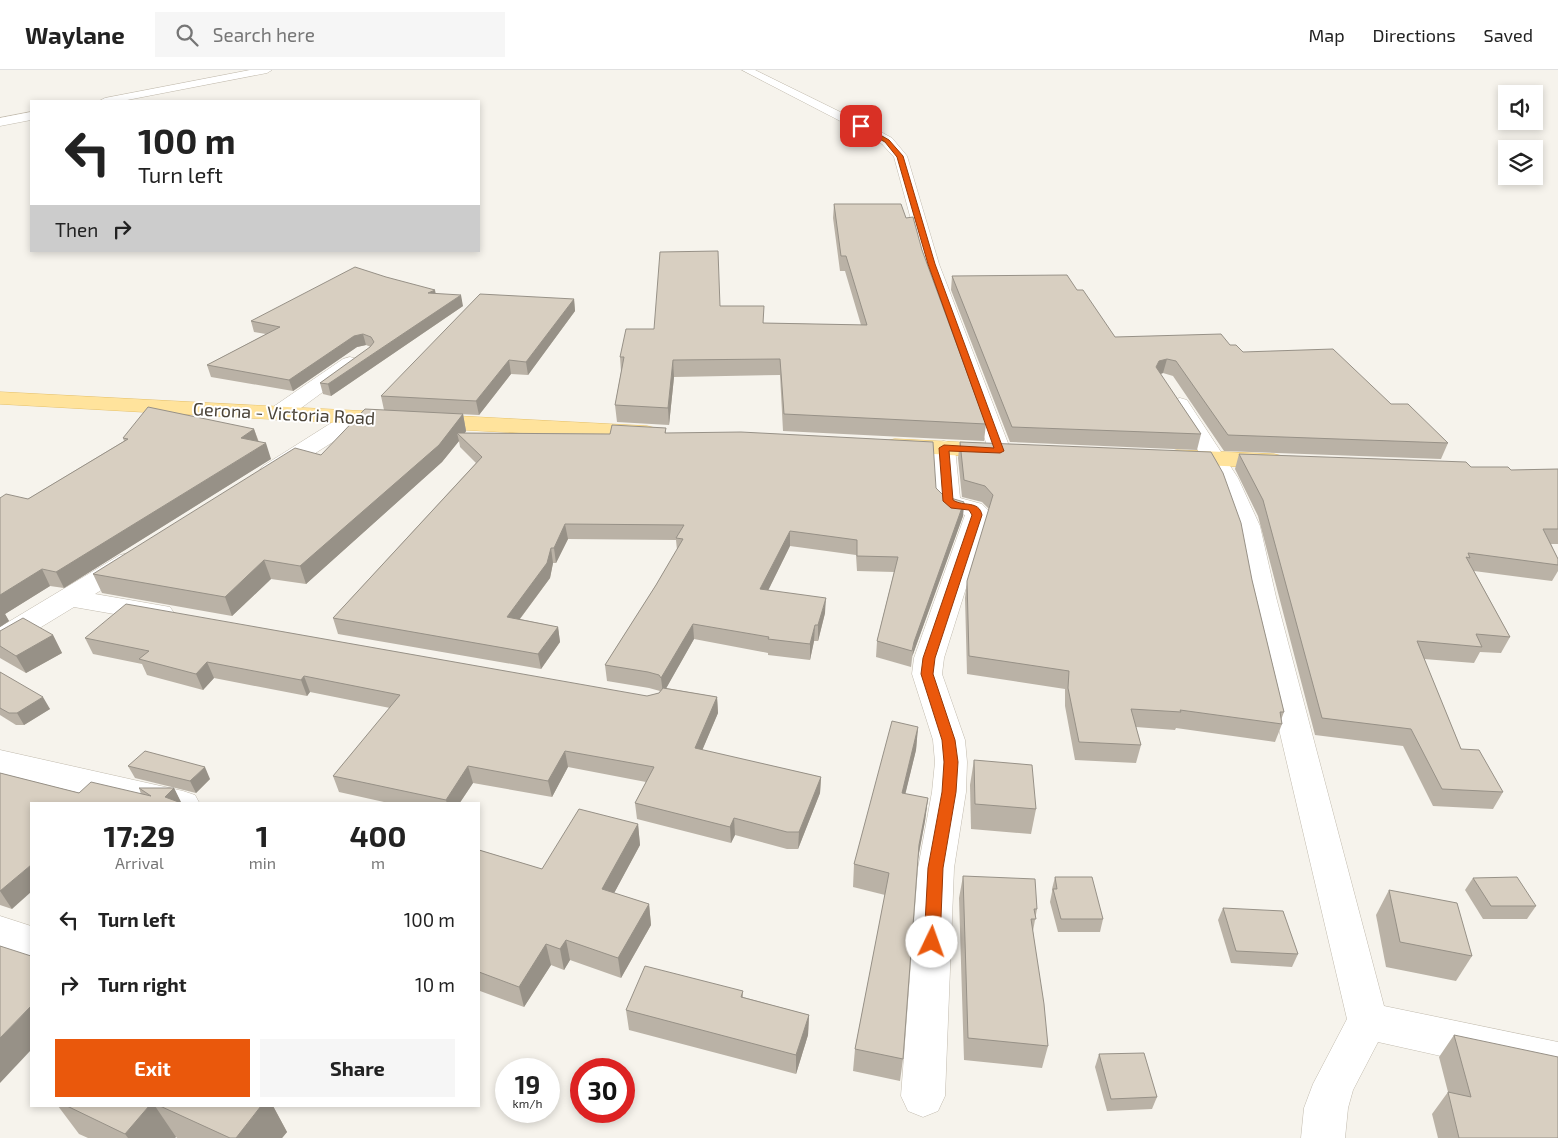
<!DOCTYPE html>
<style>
body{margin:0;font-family:"Exo 2",sans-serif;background:#f6f6f6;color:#222;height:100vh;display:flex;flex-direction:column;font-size:19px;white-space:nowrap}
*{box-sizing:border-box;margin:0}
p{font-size:16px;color:#767676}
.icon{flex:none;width:28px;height:28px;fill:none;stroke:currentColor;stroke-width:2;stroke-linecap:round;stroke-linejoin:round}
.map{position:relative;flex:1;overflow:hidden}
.details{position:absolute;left:30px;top:732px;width:450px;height:305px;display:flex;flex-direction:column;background:#fff;border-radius:0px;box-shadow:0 2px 8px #0003}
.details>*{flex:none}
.banner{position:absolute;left:30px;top:30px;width:450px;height:152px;border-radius:0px;box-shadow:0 2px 8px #0003;background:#fff;color:#222;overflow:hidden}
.buttons{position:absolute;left:1498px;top:15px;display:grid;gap:10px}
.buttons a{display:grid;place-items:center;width:45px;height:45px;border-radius:0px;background:#fff;box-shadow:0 2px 8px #0003;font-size:25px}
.speed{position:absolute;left:495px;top:988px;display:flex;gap:10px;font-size:25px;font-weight:700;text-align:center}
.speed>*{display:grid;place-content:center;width:65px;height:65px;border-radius:50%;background:#fff;box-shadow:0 2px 8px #0003;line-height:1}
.speed small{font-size:12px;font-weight:400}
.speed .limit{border:8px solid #d22;background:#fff;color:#111}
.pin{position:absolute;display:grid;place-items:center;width:42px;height:42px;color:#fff;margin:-21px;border-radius:10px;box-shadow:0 2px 8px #0006}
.me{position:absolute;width:55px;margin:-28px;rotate:3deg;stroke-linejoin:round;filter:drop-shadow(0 0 4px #0008)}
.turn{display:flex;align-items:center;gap:18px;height:105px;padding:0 25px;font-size:22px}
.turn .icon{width:65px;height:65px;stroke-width:2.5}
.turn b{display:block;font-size:35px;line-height:42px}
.then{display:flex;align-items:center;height:48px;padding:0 25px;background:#0003;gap:10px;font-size:19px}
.eta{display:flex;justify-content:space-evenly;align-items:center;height:85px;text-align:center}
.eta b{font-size:30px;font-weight:700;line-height:35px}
.cta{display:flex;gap:10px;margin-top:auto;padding:10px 25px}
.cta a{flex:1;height:58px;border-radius:0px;background:#ea580c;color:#fff;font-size:20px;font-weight:700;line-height:58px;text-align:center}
.cta a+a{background:#f6f6f6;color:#222}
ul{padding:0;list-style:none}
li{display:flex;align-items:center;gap:15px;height:65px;padding:0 25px}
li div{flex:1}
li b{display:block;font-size:19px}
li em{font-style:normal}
header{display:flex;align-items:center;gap:30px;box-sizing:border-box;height:70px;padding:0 25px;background:#fff;border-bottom:1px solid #e0e0e0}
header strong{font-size:24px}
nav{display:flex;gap:28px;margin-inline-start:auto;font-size:18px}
.search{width:350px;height:45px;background:#f6f6f6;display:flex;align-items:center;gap:12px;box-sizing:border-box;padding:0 18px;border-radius:0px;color:#767676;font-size:19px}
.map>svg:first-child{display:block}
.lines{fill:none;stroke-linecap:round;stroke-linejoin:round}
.minor-casing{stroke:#c2bbae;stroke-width:1}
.major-casing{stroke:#e6c16a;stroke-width:1}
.minor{fill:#fff;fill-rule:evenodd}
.major{fill:#ffe39c;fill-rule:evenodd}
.wall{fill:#bab2a6}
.shaded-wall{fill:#979187}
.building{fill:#d8cfc1;stroke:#979187}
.route{fill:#ea580c;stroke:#983908}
.labels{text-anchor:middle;stroke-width:4;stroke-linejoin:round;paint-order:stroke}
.street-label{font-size:18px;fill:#4b4439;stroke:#fff}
</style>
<header>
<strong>Waylane</strong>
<div class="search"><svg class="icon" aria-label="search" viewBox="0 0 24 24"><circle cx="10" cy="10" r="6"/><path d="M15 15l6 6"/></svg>Search here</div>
<nav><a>Map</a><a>Directions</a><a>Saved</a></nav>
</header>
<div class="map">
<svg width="1558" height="1068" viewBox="0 0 1558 1068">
<rect width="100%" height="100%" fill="#f6f3ec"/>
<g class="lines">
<defs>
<g id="minor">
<polygon points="250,0 272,0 267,3 122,31 99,31 105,28"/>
<polygon points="742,0 755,0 881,62 892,68 907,86 939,194 1011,381 1008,386 1000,388 992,386 989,381 923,194 894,87 882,74 873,68"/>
<polygon points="31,42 31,50 0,56 0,48"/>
<polygon points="350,287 357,289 360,293 357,297 286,349 278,350 270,349 267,344 270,339 343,289"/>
<polygon points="1180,328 1187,330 1238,408 1260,456 1276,527 1384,936 1558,972 1558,1012 1378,972 1353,1020 1348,1038 1345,1068 1301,1068 1304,1038 1313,1014 1347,949 1248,527 1238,468 1227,434 1207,395 1169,334 1173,330"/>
<polygon points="355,342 363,343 366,348 363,353 279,406 271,408 263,406 259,401 263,396 347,343"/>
<polygon points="944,371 952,373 955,378 960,428 982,434 989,441 989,445 944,588 942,604 965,670 967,692 966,722 954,798 945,1026 938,1041 923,1047 908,1041 901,1026 918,798 932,722 935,692 933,670 912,604 914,588 965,445 943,439 936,431 933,378 936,373"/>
<polygon points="129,483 138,485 142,491 138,497 95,524 170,537 174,543 170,549 160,552 74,537 10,576 0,579 0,557 120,485"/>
<polygon points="0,680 183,721 195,725 200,734 127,734 0,704"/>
<polygon points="0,846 31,856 31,888 0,878"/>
</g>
<g id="major">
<polygon points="0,322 647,356 655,358 658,363 655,368 647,370 0,334"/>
<polygon points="895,369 997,374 1005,376 1008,381 1005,386 997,388 887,381 884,376 887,371"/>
<polygon points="1177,380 1274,384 1282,386 1285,391 1282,396 1274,398 1177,394 1169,392 1166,387 1169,382"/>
</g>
</defs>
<use href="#minor" class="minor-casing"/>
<use href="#major" class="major-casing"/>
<use href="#minor" class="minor"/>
<use href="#major" class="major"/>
</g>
<g class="wall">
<polygon points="834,134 906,148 922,180 986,354 984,371 783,361 780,305 674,307 669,355 617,352 615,335 621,302 620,287 654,259 720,236 764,253 861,255 845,201 840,201 833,148"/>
<polygon points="952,206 1077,220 1115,267 1230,275 1243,282 1391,334 1448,373 1441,389 1224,381 1173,306 1163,303 1160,304 1201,364 1197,380 1010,372 951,220"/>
<polygon points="435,224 463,236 331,326 323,324 320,313 371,277 366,275 357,277 293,321 211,307 207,295 266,264 254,262 251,251"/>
<polygon points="574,229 575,241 528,305 511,304 479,345 398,341 463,344 466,361 465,363 610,364 666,358 666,363 936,418 944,426 964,432 963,446 912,587 911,597 876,587 877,571 894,502 857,501 856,485 790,476 768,520 825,543 818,571 814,571 810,590 768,585 768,583 694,569 666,618 717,627 718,643 702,680 821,707 820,723 798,779 787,779 735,765 731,773 637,749 635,733 646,712 568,697 552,727 473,713 459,734 393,734 339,722 333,706 390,638 310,622 307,626 214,608 203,620 147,605 142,594 93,584 85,568 647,626 659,623 660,621 649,618 607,611 605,595 656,515 677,480 676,470 568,469 556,493 553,493 550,508 520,549 558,557 560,572 541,599 338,564 333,548 476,393 460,377 459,371 442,392 306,514 271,509 232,546 102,523 93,504 321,385 384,340 381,326"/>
<polygon points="254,359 259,372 271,389 64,518 50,516 5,544 9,551 0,557 0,428 28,429 124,371 123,368"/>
<polygon points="960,372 1252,510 1284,642 1281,650 1282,654 1275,672 1176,658 1175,660 1136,657 1141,675 1136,693 1075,690 1065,636 1065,619 967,604 965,528 967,511 989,439 982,432 962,427 958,388"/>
<polygon points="1239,384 1511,400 1558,399 1558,474 1551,474 1558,489 1558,501 1552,511 1474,501 1510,567 1501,583 1480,582 1474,593 1424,589 1461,679 1503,722 1493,739 1433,736 1403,676 1315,665 1258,446 1235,399"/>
<polygon points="0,561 53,565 62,583 26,603 0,588"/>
<polygon points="0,602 50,639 24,655 16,655 0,645"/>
<polygon points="918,657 916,680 905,724 928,728 925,751 918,789 903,989 900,1011 853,1001 855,979 885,825 853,817 854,794"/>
<polygon points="974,690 1036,739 1031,764 971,759 970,715"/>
<polygon points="128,696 210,709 196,723 135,708"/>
<polygon points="0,703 79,723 141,724 139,718 174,718 181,733 31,734 12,839 0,835"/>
<polygon points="638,754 640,775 614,823 649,834 651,855 621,908 570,890 564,900 551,895 524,937 480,921 479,924 479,780 542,799"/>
<polygon points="963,806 1037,839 1033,861 1048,976 1042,998 964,990 959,828"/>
<polygon points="1055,807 1103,849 1100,862 1058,862 1050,832 1052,822 1052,819"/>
<polygon points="1473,808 1536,836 1527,849 1483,849 1465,820"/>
<polygon points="1389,820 1472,886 1456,911 1386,897 1376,845"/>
<polygon points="1223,838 1298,884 1292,897 1231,893 1218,850"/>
<polygon points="743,921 743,927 809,945 808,965 796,1004 629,960 626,940"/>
<polygon points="1454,965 1558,1068 1438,1068 1432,1044 1448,1022 1439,987"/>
<polygon points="1099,984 1157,1027 1152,1039 1107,1041 1095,997"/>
<polygon points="58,1036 273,1036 287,1062 282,1068 177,1068 176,1067 175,1068 88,1068 79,1064"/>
</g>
<g class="shaded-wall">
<polygon points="435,220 437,230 428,223"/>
<polygon points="461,225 463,236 331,326 328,314"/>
<polygon points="574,229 575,241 528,305 526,292"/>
<polygon points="363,264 366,275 357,277 293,321 289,310 354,266"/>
<polygon points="1167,289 1163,303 1156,306 1156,297 1159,291"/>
<polygon points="509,290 511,304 479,345 476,331"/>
<polygon points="673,290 674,307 669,355 668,338"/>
<polygon points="463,344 466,361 462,367 457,363 459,371 442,392 306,514 300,496"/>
<polygon points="254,359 259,374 241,368"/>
<polygon points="266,373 271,389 64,518 56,502"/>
<polygon points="964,432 963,446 912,587 911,597 914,572"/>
<polygon points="565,454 568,469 556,493 554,478"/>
<polygon points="790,461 790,476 761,535 760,519"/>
<polygon points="551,478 553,493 550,508 510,562 507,547"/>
<polygon points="264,490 271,509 232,546 225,527"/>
<polygon points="42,499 50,516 5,544 9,551 0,557 0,525"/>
<polygon points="826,528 825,543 818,571 818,555"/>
<polygon points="693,554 694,569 663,624 661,608"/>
<polygon points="815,555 814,571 810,590 810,574"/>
<polygon points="558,557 560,572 541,599 538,584"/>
<polygon points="53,565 62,583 26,603 16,586"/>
<polygon points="207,592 214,608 203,620 196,604"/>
<polygon points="304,606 310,622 307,626 301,610"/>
<polygon points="43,627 50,639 24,655 17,643"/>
<polygon points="717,627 718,643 696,695 695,678"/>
<polygon points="918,657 916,680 900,746 902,723"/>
<polygon points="565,681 568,697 552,727 548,711"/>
<polygon points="468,696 473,713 459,734 447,734 446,730"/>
<polygon points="205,697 210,709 196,723 190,711"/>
<polygon points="821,707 820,723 798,779 799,762"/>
<polygon points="174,718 182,734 165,727"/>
<polygon points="928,728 925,751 916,798 919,775"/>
<polygon points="734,748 735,765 731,773 730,757"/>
<polygon points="638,754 640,775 605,840 602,819"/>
<polygon points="31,795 31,822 12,839 0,821"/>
<polygon points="649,834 651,855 621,908 618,888"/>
<polygon points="566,870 570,890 564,900 560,879"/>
<polygon points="546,874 551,895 524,937 519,917"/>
<polygon points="31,936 31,980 0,1013 0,968"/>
<polygon points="809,945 808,965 796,1004 796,985"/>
<polygon points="149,1036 155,1036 176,1067 175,1068 128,1068 125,1064"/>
<polygon points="252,1036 273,1036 287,1062 282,1068 236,1068"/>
</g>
<g class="building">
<polygon points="834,134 901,134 906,148 913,147 922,180 986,354 784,344 780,289 673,290 668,338 615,335 624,287 620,287 626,259 654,259 660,182 718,181 720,236 764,236 763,253 867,255 846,186 841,186"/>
<polygon points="355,197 386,207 435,220 428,223 461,225 328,314 320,313 370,277 374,272 371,267 363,264 354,266 289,310 207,295 280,257 251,251"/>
<polygon points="1067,205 1077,220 1083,220 1115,267 1221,264 1230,275 1236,275 1243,282 1333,279 1391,334 1408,334 1448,373 1228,365 1176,291 1167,289 1159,291 1156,297 1201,364 1012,357 952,206"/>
<polygon points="480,224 574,229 526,292 509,290 476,331 381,326"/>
<polygon points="148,337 254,359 241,368 266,373 56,502 42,499 0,525 0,428 6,424 28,429 128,369 123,368"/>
<polygon points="365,339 463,344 439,375 300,496 264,490 225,527 93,504 295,378 321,385"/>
<polygon points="612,355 666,358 665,363 741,362 933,372 936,418 944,426 964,432 914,572 912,581 877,571 898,487 857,486 857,470 790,461 760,519 826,528 818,555 815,555 810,574 768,569 769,567 693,554 661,608 659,605 648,602 605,595 656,515 683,469 676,468 684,455 565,454 554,478 551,478 547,493 507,547 558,557 538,584 333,548 482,387 457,363 610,364"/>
<polygon points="960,372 1211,382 1223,403 1241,453 1252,510 1284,642 1280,642 1282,654 1180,640 1181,642 1131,639 1141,675 1079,672 1068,618 1069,601 969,586 967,511 993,425 985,416 964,410"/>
<polygon points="1239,384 1466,392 1471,397 1508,397 1511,400 1558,399 1558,459 1543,459 1558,489 1558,495 1468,483 1470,488 1466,487 1510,567 1476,564 1482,577 1417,571 1461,679 1479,680 1503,722 1442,719 1411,659 1322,648 1263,430"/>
<polygon points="126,534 647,626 659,623 663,618 717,627 695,678 821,707 799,762 787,762 734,748 730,757 635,733 654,697 565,681 548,711 468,696 446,730 333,706 400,625 304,606 301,610 207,592 196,604 139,589 149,581 85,568"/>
<polygon points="23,548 53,565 16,586 0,576 0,561"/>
<polygon points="0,602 43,627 17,643 9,643 0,638"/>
<polygon points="892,651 918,657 902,723 928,728 919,775 903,989 855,979 889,803 854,794"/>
<polygon points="145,681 205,697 190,711 128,696"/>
<polygon points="974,690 1032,695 1036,739 975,734"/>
<polygon points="0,703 79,723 91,712 151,726 139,718 174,718 165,727 184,734 31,734 31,795 0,821"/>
<polygon points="579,739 638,754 602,819 649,834 618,888 566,870 560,879 546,874 519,917 479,902 479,780 542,799"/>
<polygon points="963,806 1035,809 1037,839 1034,839 1036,849 1031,849 1044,934 1048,976 968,968"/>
<polygon points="1055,807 1092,807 1103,849 1061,849 1053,819 1057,819"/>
<polygon points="1517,807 1536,836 1491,836 1473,808"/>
<polygon points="1389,820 1457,833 1472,886 1400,872"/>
<polygon points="1223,838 1283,841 1298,884 1236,881"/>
<polygon points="0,876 31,886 31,936 0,968"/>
<polygon points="645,896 743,921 741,927 809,945 796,985 626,940"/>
<polygon points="1454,965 1558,987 1558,1068 1459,1068 1448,1022 1471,1027"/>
<polygon points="1144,983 1157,1027 1111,1029 1099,984"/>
<polygon points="67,1036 149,1036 125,1064"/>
<polygon points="160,1036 261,1036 236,1068 230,1068"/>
</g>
<path class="route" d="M859,55h4l26,15 14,16 32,108 69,187 -4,2 -51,-2 4,49c10,7 26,0 29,15l-47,143 -2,16 22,66 3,22 -2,30 -13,76 -3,74 -2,5 -6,2 -5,-2 -3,-5 4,-74 14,-76 2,-30 -2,-22 -21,-66 2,-16 49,-143 -3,-5 -18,-2 -8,-7 -4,-53 5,-3 50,3 -66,-184 -31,-107 -12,-15 -26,-14z"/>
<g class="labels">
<g class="street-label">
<text transform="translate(284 344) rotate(3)" y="6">Gerona - Victoria Road</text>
</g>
</g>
</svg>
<div class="buttons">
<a><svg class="icon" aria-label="sound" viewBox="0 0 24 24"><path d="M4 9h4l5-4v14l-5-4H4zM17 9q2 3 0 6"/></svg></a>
<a><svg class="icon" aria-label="layers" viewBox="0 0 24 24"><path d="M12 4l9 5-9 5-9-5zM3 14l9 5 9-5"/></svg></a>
</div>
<div class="speed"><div>19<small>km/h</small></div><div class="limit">30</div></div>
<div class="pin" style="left:861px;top:56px;background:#d93025"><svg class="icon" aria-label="arrive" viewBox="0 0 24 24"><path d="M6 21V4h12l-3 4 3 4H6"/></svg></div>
<svg class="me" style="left:932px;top:872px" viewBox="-20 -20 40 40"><circle r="19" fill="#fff"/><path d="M0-13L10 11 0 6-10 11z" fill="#ea580c"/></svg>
<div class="banner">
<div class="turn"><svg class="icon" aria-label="left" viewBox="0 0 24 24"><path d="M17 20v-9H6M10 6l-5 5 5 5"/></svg><div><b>100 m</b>Turn left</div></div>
<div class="then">Then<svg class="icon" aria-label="right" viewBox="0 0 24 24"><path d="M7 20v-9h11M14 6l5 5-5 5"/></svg></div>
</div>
<section class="details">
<div class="eta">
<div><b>17:29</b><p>Arrival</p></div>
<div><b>1</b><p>min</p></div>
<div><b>400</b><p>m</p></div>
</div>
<ul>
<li><svg class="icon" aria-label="left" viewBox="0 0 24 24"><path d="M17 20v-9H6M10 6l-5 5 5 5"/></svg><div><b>Turn left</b></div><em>100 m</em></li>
<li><svg class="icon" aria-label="right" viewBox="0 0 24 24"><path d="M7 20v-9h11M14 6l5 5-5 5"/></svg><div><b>Turn right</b></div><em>10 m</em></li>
</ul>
<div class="cta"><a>Exit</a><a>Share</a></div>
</section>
</div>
